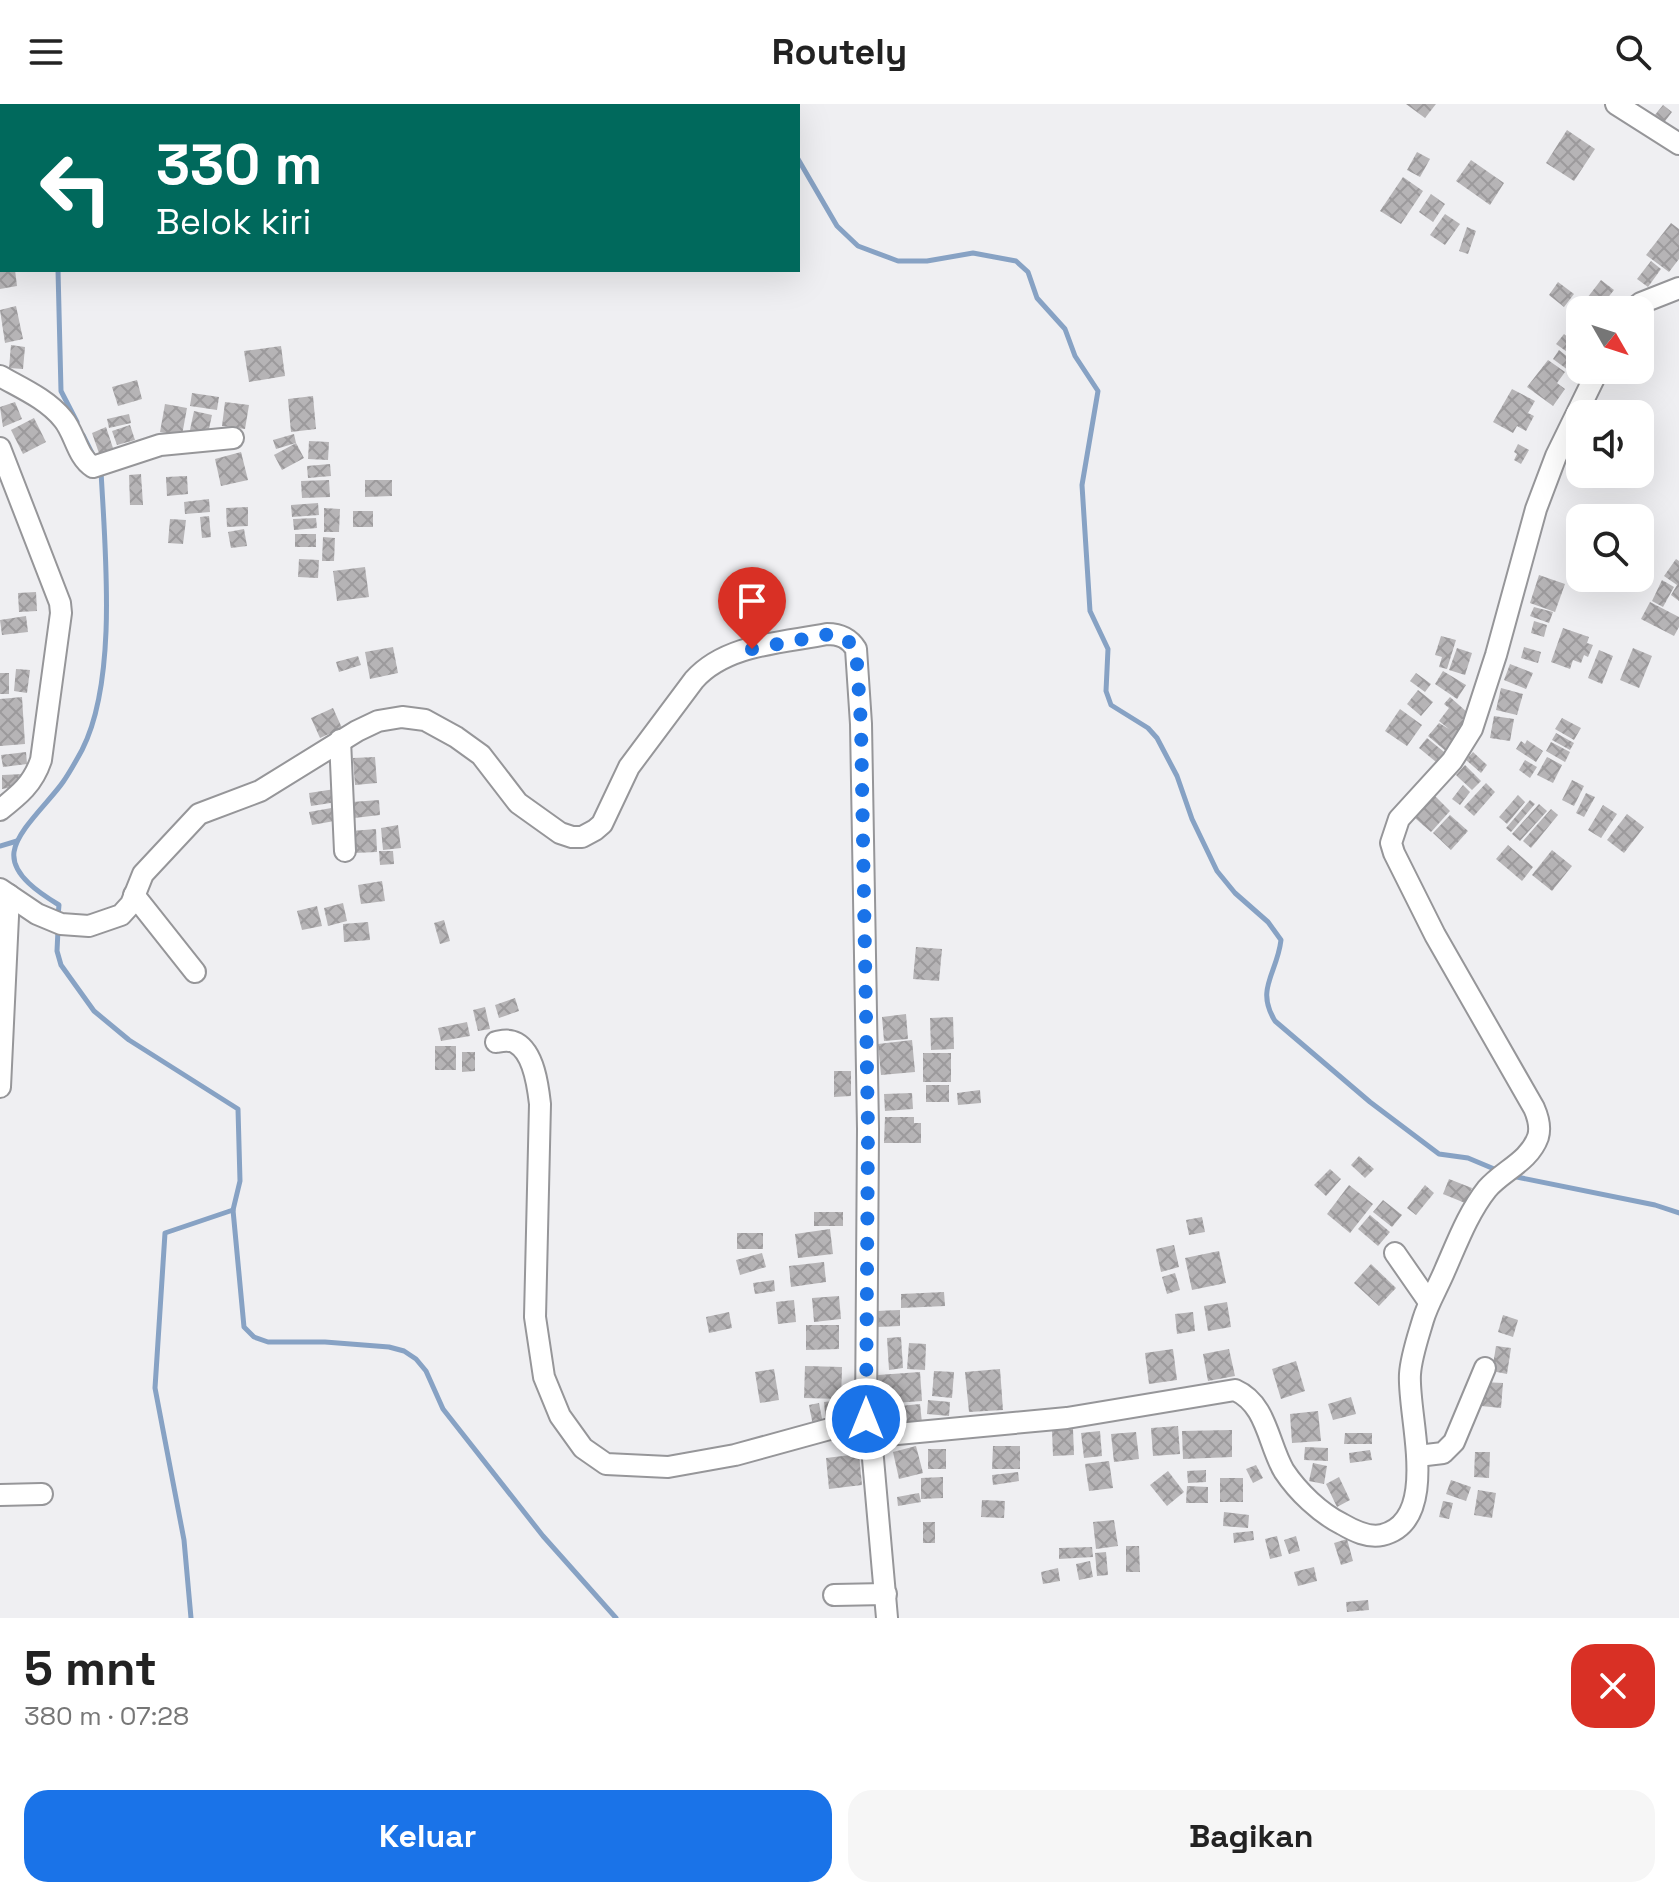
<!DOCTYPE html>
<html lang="id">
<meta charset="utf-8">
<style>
body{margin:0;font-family:"Space Grotesk",sans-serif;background:#f6f6f6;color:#222;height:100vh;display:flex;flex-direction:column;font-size:30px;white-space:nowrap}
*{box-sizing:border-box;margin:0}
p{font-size:26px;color:#767676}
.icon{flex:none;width:44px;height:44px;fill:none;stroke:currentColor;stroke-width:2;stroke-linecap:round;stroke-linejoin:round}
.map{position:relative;height:1514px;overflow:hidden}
.details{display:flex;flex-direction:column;background:#fff;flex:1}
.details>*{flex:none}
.top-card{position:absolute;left:0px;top:0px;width:800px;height:168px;box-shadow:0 8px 32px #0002;background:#00695c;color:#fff;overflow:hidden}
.needle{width:52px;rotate:129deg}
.controls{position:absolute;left:1566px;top:192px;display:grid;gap:16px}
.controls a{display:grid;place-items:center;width:88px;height:88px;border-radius:16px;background:#fff;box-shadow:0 8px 32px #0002;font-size:40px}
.pin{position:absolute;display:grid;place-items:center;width:68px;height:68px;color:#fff;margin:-82px -34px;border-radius:50% 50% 50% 0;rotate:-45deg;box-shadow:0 0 8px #0007}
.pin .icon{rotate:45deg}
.me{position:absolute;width:88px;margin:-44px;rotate:0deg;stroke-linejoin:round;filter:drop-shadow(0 0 6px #0008)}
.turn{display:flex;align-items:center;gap:28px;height:168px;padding:0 24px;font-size:36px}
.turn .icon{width:104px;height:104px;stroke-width:2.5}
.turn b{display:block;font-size:56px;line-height:68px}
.round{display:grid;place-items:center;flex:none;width:84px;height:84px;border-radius:24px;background:#f6f6f6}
.headline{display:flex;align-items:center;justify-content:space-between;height:136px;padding:0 24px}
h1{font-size:48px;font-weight:800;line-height:60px}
.cta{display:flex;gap:16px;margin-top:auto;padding:16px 24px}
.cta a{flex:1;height:92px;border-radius:24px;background:#1a73e8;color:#fff;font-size:32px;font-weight:800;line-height:92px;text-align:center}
.cta a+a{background:#f6f6f6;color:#222}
header{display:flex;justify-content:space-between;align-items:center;height:104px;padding:0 24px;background:#fff;font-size:36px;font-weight:800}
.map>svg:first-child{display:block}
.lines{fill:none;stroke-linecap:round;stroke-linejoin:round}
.stream{stroke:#87a2c4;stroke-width:5}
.building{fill:url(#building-cross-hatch)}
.minor-casing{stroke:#969699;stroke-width:24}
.minor{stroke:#fff;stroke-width:20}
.route{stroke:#1a73e8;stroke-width:14;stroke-dasharray:0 25.2}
</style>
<header><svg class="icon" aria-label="menu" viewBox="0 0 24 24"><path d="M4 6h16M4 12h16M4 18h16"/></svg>Routely<svg class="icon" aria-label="search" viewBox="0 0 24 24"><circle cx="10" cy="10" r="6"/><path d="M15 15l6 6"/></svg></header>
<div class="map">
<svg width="1679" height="1514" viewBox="0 0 1679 1514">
<defs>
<pattern id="building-cross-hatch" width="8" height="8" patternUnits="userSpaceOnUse" patternTransform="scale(2)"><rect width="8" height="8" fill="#b6b4b6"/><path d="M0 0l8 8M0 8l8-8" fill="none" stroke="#9c9a9c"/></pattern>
</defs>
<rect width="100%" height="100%" fill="#efeff2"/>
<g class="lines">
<g class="stream">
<polyline points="722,0 724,2"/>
<polyline points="87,2 88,0"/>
<path d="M798,55l39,67 21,20 40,15h29l46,-8 43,8 12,11 9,26 28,31 10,27 23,35 -16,94 8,126 18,38 -2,42 5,14 37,23 9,10 20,38 15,43 25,52 18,22 33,29 13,18c-4,34 -26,49 -6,81l95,81 69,52 29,4 31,13"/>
<polyline points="58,166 61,287 77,318"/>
<polyline points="83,331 93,351"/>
<polyline points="0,742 17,737"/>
<path d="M58,812l1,-11c-18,-11 -48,-30 -45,-53 3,-22 36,-51 49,-70 7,-10 13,-21 19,-32 36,-70 23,-201 19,-279"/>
<polyline points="58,826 57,847 61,861 94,907 129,936 238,1005 240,1077 233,1106 244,1223 254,1233 268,1238 325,1238 389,1243 404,1247 416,1255 426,1267 443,1305 543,1432 616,1514"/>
<polyline points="1512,1072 1655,1101 1679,1109"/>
<polyline points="191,1514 184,1436 155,1284 165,1129 233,1106"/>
</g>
</g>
<g class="building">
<polygon points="1406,0 1436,0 1425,14"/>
<polygon points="1663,1 1672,8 1659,25 1650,17"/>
<polygon points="1567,26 1595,45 1574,77 1546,59"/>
<polygon points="1417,48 1430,55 1420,73 1407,66"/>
<polygon points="1471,56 1504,79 1490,101 1456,77"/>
<polygon points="1403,73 1423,87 1401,120 1380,107"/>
<polygon points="1431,90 1445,100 1433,118 1419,108"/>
<polygon points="1445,110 1460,120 1445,141 1430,131"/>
<polygon points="1671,119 1679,125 1679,155 1669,168 1646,151"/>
<polygon points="1467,123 1476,127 1468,150 1459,147"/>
<polygon points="1651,157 1661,165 1648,183 1637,175"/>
<polygon points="0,166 15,166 17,182 0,185"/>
<polygon points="1601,176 1614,186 1598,206 1595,206 1584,198"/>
<polygon points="1558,178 1574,190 1564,203 1549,191"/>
<polygon points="16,202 23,235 5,239 0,206"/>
<polygon points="1564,230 1580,242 1580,251 1577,255 1556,240"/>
<polygon points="11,241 25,243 23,265 9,264"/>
<polygon points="281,242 285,272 249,278 244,247"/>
<polygon points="1559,246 1574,258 1568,266 1553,255"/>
<polygon points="1548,256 1565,268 1557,279 1565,285 1553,302 1527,283"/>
<polygon points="137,276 142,295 118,302 112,283"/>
<polygon points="1512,285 1535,297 1528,309 1534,312 1526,327 1517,322 1513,329 1493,318"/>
<polygon points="192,289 219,293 217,306 190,302"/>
<polygon points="313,292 316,325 291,328 288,295"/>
<polygon points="15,298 22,315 3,323 0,303"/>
<polygon points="225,298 249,301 245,325 222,322"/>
<polygon points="165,300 187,304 182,331 160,328"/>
<polygon points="194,307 212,311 208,329 190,326"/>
<polygon points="129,310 131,319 109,324 107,315"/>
<polygon points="34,314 46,338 23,350 11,326"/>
<polygon points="130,321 135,336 117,341 112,327"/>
<polygon points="106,323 115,350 101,355 92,329"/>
<polygon points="294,330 296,339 276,345 273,336"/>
<polygon points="309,337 329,338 328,356 308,355"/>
<polygon points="296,339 304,354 282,366 274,351"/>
<polygon points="1518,340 1529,346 1521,360 1514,356 1517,350 1514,348"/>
<polygon points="241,348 248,376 221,382 215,355"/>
<polygon points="330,360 331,372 308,374 307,362"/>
<polygon points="141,370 143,401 130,401 129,371"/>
<polygon points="187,372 188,390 167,392 166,373"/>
<polygon points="329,376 330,393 302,394 301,377"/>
<polygon points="365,376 392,376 392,392 365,393"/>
<polygon points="209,395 210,408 185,410 184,398"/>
<polygon points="318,399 319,411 292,413 291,401"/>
<polygon points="248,403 248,422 227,423 226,404"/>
<polygon points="324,404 340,405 339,428 324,428"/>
<rect x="353" y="407" width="20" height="16"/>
<polygon points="209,412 211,433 202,434 200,413"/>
<polygon points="316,414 317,424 294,426 293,415"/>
<polygon points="170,415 186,416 183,440 168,439"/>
<polygon points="244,425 247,442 231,444 228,428"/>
<rect x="295" y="430" width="21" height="13"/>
<polygon points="323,433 335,434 334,457 322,457"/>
<polygon points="299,455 319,456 318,474 298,473"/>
<polygon points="1676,455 1679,457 1679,497 1671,491 1677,481 1664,472"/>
<polygon points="365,463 369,493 337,497 333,467"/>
<polygon points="1539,471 1565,480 1555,508 1530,499"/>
<polygon points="1662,476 1674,483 1663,503 1652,497"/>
<polygon points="36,488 37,507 19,508 18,489"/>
<polygon points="1650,498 1679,513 1679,523 1674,532 1641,515"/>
<polygon points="1534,503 1553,508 1549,519 1530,512"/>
<polygon points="26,512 28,528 2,531 0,516"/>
<polygon points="1534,517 1547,521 1544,533 1531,529"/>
<polygon points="1563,524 1589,533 1587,539 1593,541 1588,553 1584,551 1581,559 1573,556 1570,565 1551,558"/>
<polygon points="1441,532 1456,536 1447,565 1439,563 1442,553 1435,551"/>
<polygon points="393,543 398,569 370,575 365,548"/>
<polygon points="1524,543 1541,548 1538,559 1521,554"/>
<polygon points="1457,544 1472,549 1465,571 1449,566"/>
<polygon points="1633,544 1652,552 1639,584 1620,576"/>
<polygon points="1599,546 1613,552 1602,580 1588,574"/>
<polygon points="358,552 361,561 339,568 336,558"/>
<polygon points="1510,560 1533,569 1526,585 1504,576"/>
<polygon points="16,565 30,566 27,589 14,587"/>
<polygon points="1443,567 1466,581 1457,595 1435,580"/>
<rect x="0" y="569" width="9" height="21"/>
<polygon points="1416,569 1431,580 1425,588 1410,577"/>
<polygon points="1501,584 1523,590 1517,611 1496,606"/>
<polygon points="1418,586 1433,598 1421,612 1407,600"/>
<polygon points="22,593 25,640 0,642 0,595"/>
<polygon points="1450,593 1468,609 1462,616 1467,620 1447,648 1428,632 1439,619 1449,625 1439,617 1449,604 1444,600"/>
<polygon points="333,604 342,624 320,634 311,614"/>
<polygon points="1400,605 1422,621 1407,642 1385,627"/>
<polygon points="1494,612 1514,615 1510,637 1490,634"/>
<polygon points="1562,614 1581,624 1574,636 1555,625"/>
<polygon points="1556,629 1574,639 1570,646 1552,636"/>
<polygon points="1427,634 1449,652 1441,662 1419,644"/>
<polygon points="1527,636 1543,647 1536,658 1516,645 1521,637 1525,640"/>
<polygon points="1551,638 1570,648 1565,658 1546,647"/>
<polygon points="26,648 27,660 3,663 1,651"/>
<polygon points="1473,648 1487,661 1481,669 1466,656"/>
<polygon points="375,653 377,679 355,681 353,654"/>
<polygon points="1547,653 1562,661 1553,679 1537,671"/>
<polygon points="1525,656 1537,663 1530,674 1519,666"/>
<polygon points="1465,661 1481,677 1472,686 1456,671"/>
<polygon points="25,670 19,682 2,685 2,671"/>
<polygon points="1572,676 1584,682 1574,702 1562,696"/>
<polygon points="1486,679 1495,688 1474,712 1464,703"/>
<polygon points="1463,681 1470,688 1460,701 1452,695"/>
<polygon points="335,685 337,698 311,702 309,689"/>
<polygon points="1586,689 1595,693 1584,713 1576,709"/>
<polygon points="1518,691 1525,698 1507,720 1499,713"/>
<polygon points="1435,692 1450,707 1431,728 1415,714"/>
<polygon points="379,696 380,711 354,714 352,698"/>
<polygon points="1530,696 1535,700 1511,728 1506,724"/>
<polygon points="1539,700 1547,707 1520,737 1512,730"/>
<polygon points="1603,701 1617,710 1601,734 1588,726"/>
<polygon points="337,703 340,716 312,721 309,708"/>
<polygon points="1551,705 1558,711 1531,744 1523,737"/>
<polygon points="1627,710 1644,723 1624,749 1607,736"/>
<polygon points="1450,711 1468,727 1451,746 1433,729"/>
<polygon points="398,721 401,744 383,746 381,724"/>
<polygon points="376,725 377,748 354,749 352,727"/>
<polygon points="1508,741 1533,763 1522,777 1496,755"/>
<polygon points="1552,746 1572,762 1552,787 1532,771"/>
<polygon points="379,747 393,747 394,760 380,761"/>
<polygon points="382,777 385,797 361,800 358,781"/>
<polygon points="343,799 347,817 328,822 324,804"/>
<polygon points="317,802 322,822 302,826 297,807"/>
<polygon points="444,816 450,837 440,840 434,819"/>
<polygon points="368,818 370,836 344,838 343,820"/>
<polygon points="916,843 942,845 939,877 913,875"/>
<polygon points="515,894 519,907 499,914 495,901"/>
<polygon points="485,903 490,925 478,927 473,906"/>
<polygon points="906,910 908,935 884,937 882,913"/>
<polygon points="953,913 954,945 931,946 930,914"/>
<polygon points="467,918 470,932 441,937 438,924"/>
<polygon points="912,936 915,968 881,971 878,940"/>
<rect x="435" y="942" width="21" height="24"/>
<polygon points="462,948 475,948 475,967 462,968"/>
<rect x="923" y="949" width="28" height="29"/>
<polygon points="834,967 851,967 851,992 834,993"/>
<rect x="926" y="981" width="23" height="17"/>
<polygon points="980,986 981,999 958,1001 957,989"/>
<polygon points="912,989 913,1005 885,1007 884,990"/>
<polygon points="885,1013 914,1013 914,1019 921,1019 921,1039 884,1039"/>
<polygon points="1359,1052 1374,1065 1365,1074 1351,1061"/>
<polygon points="1330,1065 1341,1075 1326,1092 1314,1081"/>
<polygon points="1449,1075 1472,1084 1465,1099 1443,1090"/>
<polygon points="1349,1081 1373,1100 1350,1129 1327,1110"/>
<polygon points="1425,1081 1434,1089 1416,1111 1407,1104"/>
<polygon points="1383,1096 1402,1111 1392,1123 1373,1108"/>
<rect x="814" y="1108" width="29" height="14"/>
<polygon points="1370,1111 1390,1128 1378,1142 1358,1125"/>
<polygon points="1202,1113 1205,1128 1189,1131 1186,1116"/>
<polygon points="830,1125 833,1150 798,1154 795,1130"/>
<rect x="737" y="1129" width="26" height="16"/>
<polygon points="1174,1141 1179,1163 1161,1168 1156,1145"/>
<polygon points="1219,1147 1226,1179 1192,1186 1185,1154"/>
<polygon points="762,1149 766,1163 740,1171 736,1156"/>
<polygon points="824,1158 826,1178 791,1183 789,1162"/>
<polygon points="1371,1160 1396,1184 1379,1202 1354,1179"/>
<polygon points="1175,1169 1180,1186 1167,1190 1162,1173"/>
<polygon points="774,1176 775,1187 755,1190 753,1179"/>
<polygon points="944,1188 945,1202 901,1204 901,1190"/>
<polygon points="839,1192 841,1215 814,1218 812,1194"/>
<polygon points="794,1196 796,1218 778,1220 776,1198"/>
<polygon points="1227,1198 1231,1223 1208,1227 1204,1202"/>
<polygon points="900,1206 900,1222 877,1223 876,1207"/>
<polygon points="729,1208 732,1224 709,1229 706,1213"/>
<polygon points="1193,1208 1195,1227 1177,1230 1175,1210"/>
<polygon points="1503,1211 1518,1216 1513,1233 1498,1228"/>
<polygon points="806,1221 839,1221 839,1245 806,1246"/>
<polygon points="901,1233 903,1264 889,1266 887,1234"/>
<polygon points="909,1239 926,1240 925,1266 907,1265"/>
<polygon points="1496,1242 1511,1244 1507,1270 1492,1267"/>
<polygon points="1173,1245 1177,1276 1149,1280 1145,1249"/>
<polygon points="1229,1245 1235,1272 1208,1277 1203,1250"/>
<polygon points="1296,1257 1305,1287 1281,1295 1272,1265"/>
<polygon points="805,1262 842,1263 841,1295 804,1294"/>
<polygon points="774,1265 779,1296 760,1299 755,1268"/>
<polygon points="1000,1265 1003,1306 969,1308 965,1268"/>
<polygon points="934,1267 954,1268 952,1294 932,1292"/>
<polygon points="920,1268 922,1297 880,1300 878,1271"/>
<polygon points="1482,1278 1503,1279 1501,1304 1481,1302"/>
<polygon points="1351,1293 1356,1310 1333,1316 1328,1300"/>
<polygon points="843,1296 845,1317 826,1319 824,1298"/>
<polygon points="928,1296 950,1298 949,1312 927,1310"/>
<polygon points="819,1299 823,1320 813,1322 809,1301"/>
<polygon points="920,1300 922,1319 883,1323 881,1304"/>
<polygon points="1318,1307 1321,1337 1292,1339 1290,1310"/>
<polygon points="1178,1322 1180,1350 1153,1352 1151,1324"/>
<polygon points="1073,1325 1074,1351 1053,1352 1052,1326"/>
<polygon points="1232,1326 1232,1353 1183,1355 1182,1327"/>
<polygon points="1100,1327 1102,1352 1084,1354 1081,1329"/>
<polygon points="1136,1328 1139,1355 1114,1358 1111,1330"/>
<polygon points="1345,1329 1372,1329 1372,1340 1344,1340"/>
<polygon points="916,1342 923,1369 899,1375 893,1348"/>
<polygon points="993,1342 1020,1342 1020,1365 992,1365"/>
<polygon points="1305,1343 1328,1344 1328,1357 1304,1356"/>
<rect x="928" y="1345" width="18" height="20"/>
<polygon points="1370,1346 1372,1356 1350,1359 1349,1349"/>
<polygon points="1475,1348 1490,1348 1489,1374 1474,1373"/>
<polygon points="859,1350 862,1381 829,1385 826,1354"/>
<polygon points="1109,1357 1113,1384 1089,1387 1085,1360"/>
<polygon points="1313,1359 1327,1362 1324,1380 1309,1377"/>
<polygon points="1256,1361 1263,1374 1253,1379 1246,1365"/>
<polygon points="1206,1366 1206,1378 1188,1379 1187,1367"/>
<polygon points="1168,1367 1184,1388 1167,1402 1150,1381"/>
<polygon points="1018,1368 1019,1377 993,1381 992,1371"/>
<polygon points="943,1373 943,1394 921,1395 921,1374"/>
<polygon points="1339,1373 1350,1396 1337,1403 1326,1380"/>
<rect x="1220" y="1374" width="23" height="24"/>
<polygon points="1451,1376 1471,1383 1466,1397 1446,1390"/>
<polygon points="1187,1382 1208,1383 1208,1399 1186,1399"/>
<polygon points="1478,1386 1496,1389 1492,1414 1474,1411"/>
<polygon points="919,1389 921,1398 898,1402 897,1393"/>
<polygon points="982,1396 1005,1397 1004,1414 981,1413"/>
<polygon points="1443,1397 1453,1399 1449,1415 1439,1413"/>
<polygon points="1224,1408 1249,1411 1248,1424 1223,1422"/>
<polygon points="1114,1416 1118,1442 1096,1445 1093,1418"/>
<rect x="923" y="1418" width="12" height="21"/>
<polygon points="1253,1427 1254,1436 1234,1439 1233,1429"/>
<polygon points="1277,1432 1282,1452 1270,1455 1265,1435"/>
<polygon points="1296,1432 1300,1447 1289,1450 1284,1436"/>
<polygon points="1347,1435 1353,1457 1341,1461 1334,1439"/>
<polygon points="1126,1442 1139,1442 1140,1468 1126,1468"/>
<polygon points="1092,1443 1093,1453 1059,1455 1059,1444"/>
<polygon points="1106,1448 1108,1471 1097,1472 1095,1449"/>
<polygon points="1090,1457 1093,1473 1079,1476 1076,1460"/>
<polygon points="1314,1463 1317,1477 1298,1482 1294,1468"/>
<polygon points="1058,1464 1060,1477 1043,1480 1041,1468"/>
<polygon points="1368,1496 1369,1506 1347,1508 1346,1498"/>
</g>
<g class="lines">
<defs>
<g id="minor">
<polyline points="1616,0 1679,40"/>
<polyline points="1632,206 1641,199 1679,184"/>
<path d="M0,272c21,12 47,23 63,43 12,14 14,38 30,48l67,-22 73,-7"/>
<path d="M0,344l60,155 1,10 -20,147c-8,24 -22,35 -41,50"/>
<polyline points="340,636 345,747"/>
<path d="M0,785l37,25 24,10 28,2 32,-11 10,-11 12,-30 56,-60 61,-23 97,-60 21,-10 24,-4 23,3 31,17 25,18 37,48 42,30 12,4h10l13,-7 7,-6 27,-57 65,-87c32,-36 88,-37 133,-46 13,0 22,4 29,15l5,75 7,405 -2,290 3,15 7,2 191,-18 168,-28c32,14 33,54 49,81 14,21 36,42 58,53 12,7 26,14 40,11 60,-14 25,-121 28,-161 1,-17 8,-37 13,-54 5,-17 15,-33 22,-50 12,-27 23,-57 42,-81 15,-18 42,-27 51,-52 3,-10 0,-20 -4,-29l-99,-173 -41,-82 -3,-10 8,-24 53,-58 20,-32 24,-74 40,-146 20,-53 42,-86"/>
<polyline points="134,791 195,868"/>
<path d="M496,938c6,-1 13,-3 20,1 18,10 22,43 24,61l-5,213 9,60 16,39 23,32 23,16 62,3 67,-12 131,-36"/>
<polyline points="0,983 9,791"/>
<polyline points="1395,1149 1429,1198"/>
<polyline points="871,1332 887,1514"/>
<polyline points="1418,1352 1443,1349 1454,1338 1485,1264"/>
<polyline points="0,1391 42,1390"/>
<polyline points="834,1491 886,1490"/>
</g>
</defs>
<use href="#minor" class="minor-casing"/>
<use href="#minor" class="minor"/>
</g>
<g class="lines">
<polyline class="route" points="752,545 830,530 844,533 856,545 861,620 868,1025 866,1315"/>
</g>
</svg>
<div class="controls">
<a><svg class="needle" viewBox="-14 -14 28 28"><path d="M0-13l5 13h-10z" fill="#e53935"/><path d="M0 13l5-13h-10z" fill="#767676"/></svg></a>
<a><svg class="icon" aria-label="sound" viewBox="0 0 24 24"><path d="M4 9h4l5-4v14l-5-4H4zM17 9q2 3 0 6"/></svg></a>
<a><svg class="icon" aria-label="search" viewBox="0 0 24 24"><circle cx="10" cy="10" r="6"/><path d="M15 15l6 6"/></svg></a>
</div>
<div class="pin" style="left:752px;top:545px;background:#d93025"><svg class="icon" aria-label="arrive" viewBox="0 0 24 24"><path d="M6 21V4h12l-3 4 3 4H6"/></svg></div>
<svg class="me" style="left:866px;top:1315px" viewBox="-20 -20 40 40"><circle r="17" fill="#1a73e8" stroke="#fff" stroke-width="3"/><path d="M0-11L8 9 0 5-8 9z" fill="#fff"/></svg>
<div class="top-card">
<div class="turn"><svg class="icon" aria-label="left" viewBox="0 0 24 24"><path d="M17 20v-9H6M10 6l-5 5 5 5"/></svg><div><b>330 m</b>Belok kiri</div></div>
</div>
</div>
<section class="details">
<div class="headline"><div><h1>5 mnt</h1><p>380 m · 07:28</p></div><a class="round" style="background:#d93025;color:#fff"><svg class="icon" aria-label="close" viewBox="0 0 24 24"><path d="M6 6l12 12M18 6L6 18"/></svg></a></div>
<div class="cta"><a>Keluar</a><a>Bagikan</a></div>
</section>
